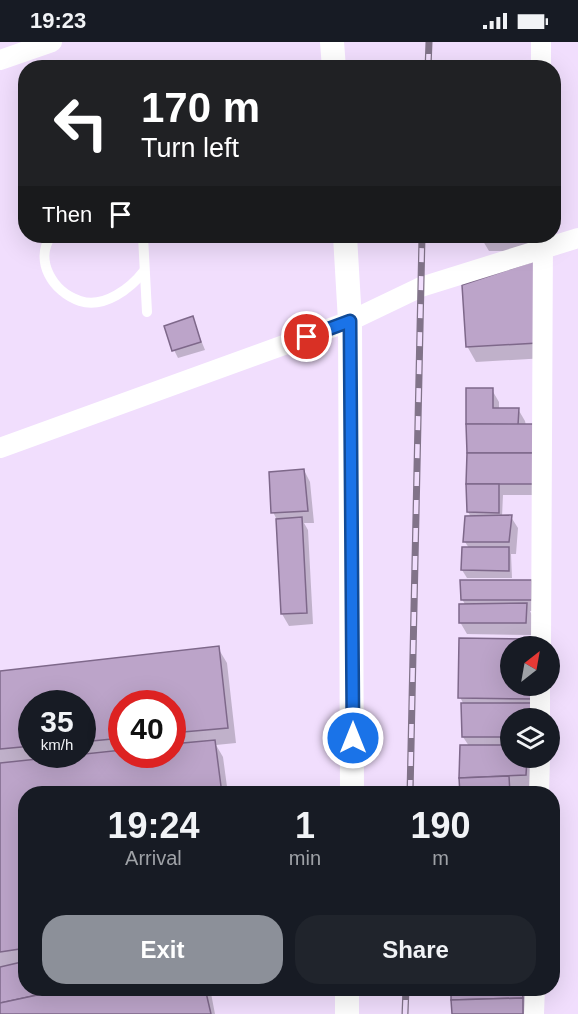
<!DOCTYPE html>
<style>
body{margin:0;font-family:Helvetica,sans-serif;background:#20242c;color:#f1f3f6;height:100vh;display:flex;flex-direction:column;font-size:22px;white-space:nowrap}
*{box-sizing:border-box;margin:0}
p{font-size:20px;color:#9ea1a6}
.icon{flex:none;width:33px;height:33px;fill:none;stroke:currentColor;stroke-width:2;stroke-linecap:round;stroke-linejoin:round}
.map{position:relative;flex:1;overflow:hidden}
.sheet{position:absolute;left:18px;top:744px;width:542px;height:210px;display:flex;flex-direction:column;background:#171b24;border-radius:24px;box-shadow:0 6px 24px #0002}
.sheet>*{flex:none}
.top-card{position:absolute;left:18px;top:18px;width:543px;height:183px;border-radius:24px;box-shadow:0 6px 24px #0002;background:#202124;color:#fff;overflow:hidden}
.needle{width:39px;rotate:31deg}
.controls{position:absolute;left:500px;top:594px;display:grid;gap:12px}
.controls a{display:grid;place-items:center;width:60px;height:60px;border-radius:50%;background:#171b24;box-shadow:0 6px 24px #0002;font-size:30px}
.speed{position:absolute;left:18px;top:648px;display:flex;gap:12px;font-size:30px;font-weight:700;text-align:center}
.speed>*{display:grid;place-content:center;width:78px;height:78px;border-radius:50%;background:#171b24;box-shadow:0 6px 24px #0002;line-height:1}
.speed small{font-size:15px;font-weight:400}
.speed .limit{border:9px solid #d22;background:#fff;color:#111}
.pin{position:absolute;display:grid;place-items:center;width:51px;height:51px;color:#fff;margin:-26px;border:3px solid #fff;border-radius:50%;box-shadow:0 2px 6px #0007}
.me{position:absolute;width:66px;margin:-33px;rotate:0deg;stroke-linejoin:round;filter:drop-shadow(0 0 4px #0008)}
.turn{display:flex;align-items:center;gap:21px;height:126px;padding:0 24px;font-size:27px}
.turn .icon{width:78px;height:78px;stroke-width:2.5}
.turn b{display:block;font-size:42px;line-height:51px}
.then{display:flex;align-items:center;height:57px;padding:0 24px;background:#0003;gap:12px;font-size:22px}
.eta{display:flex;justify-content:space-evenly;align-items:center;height:102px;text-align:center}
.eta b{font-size:36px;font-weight:800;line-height:42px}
.button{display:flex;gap:12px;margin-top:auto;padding:12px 24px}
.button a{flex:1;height:69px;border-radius:24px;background:#8c9099;color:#fff;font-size:24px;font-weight:800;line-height:69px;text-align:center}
.button a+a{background:#20242c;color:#f1f3f6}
.status{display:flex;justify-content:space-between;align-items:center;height:42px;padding:0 30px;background:#171b24;direction:ltr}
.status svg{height:16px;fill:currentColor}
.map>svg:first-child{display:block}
.shadow{fill:#0003;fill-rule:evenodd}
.building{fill:#bca4c9;stroke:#7e688a;stroke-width:1.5}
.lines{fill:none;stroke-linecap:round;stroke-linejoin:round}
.service{stroke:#fff;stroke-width:10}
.minor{stroke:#fff;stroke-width:20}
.tertiary{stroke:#fff;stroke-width:24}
.rail-casing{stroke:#817389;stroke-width:7}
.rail{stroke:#f1defd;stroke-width:4.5;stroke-dasharray:14;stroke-linecap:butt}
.route-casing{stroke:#114b97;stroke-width:15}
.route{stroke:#1a73e8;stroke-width:10}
</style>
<div class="status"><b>19:23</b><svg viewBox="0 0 49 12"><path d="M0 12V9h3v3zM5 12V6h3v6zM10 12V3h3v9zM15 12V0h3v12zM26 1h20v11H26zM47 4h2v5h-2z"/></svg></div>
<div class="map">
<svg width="578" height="972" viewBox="0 0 578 972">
<rect width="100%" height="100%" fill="#f1defd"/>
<g class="shadow">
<polygon points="480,194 532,194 532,202 542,209 489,209"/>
<polygon points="548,234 546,316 476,320 467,304"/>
<polygon points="192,276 205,308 178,316 174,308"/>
<polygon points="492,348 499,360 499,368 518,367 525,379 541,453 503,453 502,475 511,475 518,486 516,512 511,512 512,536 467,536 462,528 464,506 469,506 465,500 471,475 468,470"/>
<polygon points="304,428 310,440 314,481 304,481 308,488 313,582 289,584 282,572 278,480 273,470"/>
<polygon points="531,539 538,569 530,569 533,575 532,593 467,592 460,580 466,564 462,557"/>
<polygon points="460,597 539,604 510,604 510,644 544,644 537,676 510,676 510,716 533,716 532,745 515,746 515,752 462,752 461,704 469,704 463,695 463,661 460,655"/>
<path d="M218,606l9,15 9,80 -20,2 7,12 5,37h-202v194h184l5,26h-215v-342zM32,662h50v50h-50zM122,662h50v50h-50z"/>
<polygon points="452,946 528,946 529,972 453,972"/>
</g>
<g class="building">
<polygon points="540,217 538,301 466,305 462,243"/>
<polygon points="193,274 201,300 172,309 164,284"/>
<polygon points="466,346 493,346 493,366 519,366 518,383 466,382"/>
<polygon points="466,382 534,382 537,411 467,411"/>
<polygon points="467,411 537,411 535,442 466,442"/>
<polygon points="304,427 308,469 271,471 269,430"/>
<polygon points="466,442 499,442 499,471 467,470"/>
<polygon points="512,473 509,500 463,500 465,474"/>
<polygon points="302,475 307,571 281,572 276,477"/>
<polygon points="462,505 509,505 509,529 461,528"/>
<polygon points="460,538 532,538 532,558 461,558"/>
<polygon points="527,561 526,581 459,581 459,562"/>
<polygon points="459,596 536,597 536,604 510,604 510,644 535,644 535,657 458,656"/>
<polygon points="219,604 228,686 172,691 172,662 122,662 122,696 82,700 82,662 32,662 32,704 0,707 0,629"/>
<polygon points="461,661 531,661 532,676 510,676 510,695 462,695"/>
<polygon points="215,698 222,752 26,752 26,906 0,910 0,721 122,708 122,712 172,712 172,702"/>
<polygon points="460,703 510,703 510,716 527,716 526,733 459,736"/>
<polygon points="509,734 510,752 460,752 459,736"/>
<polygon points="26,919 26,946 70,946 0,961 0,925"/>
<polygon points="70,946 205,946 211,972 0,972 0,961"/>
<polygon points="451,946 522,946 523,956 451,958"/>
<polygon points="523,956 523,972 452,972 451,958"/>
</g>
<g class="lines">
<g class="service">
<path d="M51,194c-17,25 2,56 29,65 24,8 51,-13 64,-30"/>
<polyline points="143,194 147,270"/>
</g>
<g class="minor">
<polyline points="541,0 541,26"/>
<polyline points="0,18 52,0"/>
<polyline points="0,406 350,279 421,245 578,196"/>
<polyline points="541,604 543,194"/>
<polyline points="540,676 540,644"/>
<polyline points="539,752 540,716"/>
<polyline points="534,972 535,946"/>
</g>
<g class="tertiary">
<polyline points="332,0 334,26"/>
<polyline points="345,194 350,279 352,752"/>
<polyline points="347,972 347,946"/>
</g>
<defs>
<g id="rail">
<polyline points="428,26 429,0"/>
<polyline points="410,752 422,194"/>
<polyline points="405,972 406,946"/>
</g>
</defs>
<use href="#rail" class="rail-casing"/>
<use href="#rail" class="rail"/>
</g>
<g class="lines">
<defs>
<polyline id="route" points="307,295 350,279 353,696"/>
</defs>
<use href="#route" class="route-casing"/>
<use href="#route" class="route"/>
</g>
</svg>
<div class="controls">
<a><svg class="needle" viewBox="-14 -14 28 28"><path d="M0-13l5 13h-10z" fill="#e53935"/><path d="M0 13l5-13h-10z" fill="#9ea1a6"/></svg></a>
<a><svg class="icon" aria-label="layers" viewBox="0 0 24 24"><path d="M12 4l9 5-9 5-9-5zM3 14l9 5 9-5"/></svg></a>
</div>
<div class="speed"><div>35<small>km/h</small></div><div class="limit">40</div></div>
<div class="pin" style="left:307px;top:295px;background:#d93025"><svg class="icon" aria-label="arrive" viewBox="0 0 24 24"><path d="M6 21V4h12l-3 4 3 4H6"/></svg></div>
<svg class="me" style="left:353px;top:696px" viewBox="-20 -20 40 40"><circle r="17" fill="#1a73e8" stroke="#fff" stroke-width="3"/><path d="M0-11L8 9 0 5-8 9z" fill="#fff"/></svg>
<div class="top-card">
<div class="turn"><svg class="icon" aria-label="left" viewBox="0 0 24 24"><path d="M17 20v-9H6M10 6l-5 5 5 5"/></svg><div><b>170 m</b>Turn left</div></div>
<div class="then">Then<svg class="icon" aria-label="arrive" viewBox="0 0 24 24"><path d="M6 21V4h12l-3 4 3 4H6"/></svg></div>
</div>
<section class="sheet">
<div class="eta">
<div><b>19:24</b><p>Arrival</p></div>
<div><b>1</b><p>min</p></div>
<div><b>190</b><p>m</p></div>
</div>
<div class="button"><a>Exit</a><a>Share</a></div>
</section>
</div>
